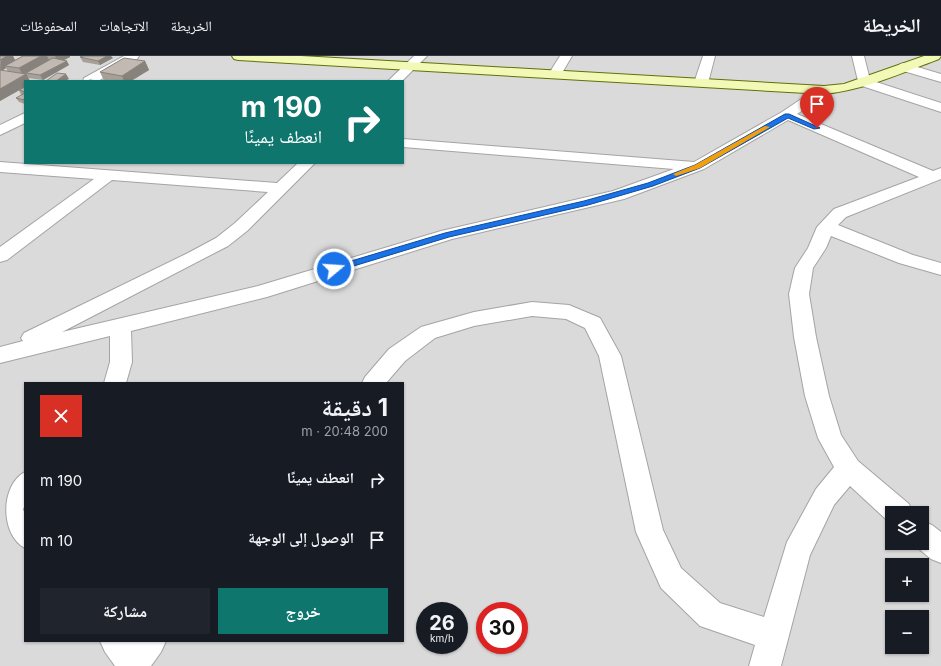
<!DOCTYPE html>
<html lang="ar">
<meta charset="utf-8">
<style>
body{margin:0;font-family:Inter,"Noto Naskh Arabic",sans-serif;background:#20242c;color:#f1f3f6;direction:rtl;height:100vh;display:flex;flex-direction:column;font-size:15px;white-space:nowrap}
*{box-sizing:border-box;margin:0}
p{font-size:13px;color:#9ea1a6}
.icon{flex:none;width:22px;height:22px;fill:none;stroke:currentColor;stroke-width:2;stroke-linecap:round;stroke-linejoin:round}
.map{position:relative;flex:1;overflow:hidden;direction:ltr}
.details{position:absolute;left:24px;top:326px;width:380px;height:260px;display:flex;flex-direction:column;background:#171b24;border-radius:0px;box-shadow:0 1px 3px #0004;direction:rtl}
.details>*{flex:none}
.top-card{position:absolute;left:24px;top:24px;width:380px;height:84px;border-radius:0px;box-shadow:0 1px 3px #0004;direction:rtl;background:#0f766e;color:#fff;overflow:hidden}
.fabs{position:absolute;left:885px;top:450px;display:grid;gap:8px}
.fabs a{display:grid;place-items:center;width:44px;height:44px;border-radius:0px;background:#171b24;box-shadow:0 1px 3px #0004;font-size:20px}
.speed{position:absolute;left:416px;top:546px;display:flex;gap:8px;font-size:20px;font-weight:700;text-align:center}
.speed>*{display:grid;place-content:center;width:52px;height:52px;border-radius:50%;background:#171b24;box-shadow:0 1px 3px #0004;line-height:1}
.speed small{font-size:10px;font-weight:400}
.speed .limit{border:6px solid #d22;background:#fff;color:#111}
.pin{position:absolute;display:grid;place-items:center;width:34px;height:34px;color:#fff;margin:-41px -17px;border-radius:50% 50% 50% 0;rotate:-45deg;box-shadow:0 0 4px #0007}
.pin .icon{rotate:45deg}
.me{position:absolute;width:44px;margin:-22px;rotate:72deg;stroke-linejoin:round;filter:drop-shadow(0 0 3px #0008)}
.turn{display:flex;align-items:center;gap:14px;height:84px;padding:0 16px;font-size:18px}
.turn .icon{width:52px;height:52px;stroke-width:2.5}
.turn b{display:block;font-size:28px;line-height:34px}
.round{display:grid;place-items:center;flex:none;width:42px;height:42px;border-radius:0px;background:#20242c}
.headline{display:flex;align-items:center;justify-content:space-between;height:68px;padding:0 16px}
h1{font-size:24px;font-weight:700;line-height:30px}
.cta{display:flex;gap:8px;margin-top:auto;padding:8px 16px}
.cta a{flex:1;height:46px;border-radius:0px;background:#0f766e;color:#fff;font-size:16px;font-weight:700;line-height:46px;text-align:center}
.cta a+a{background:#20242c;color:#f1f3f6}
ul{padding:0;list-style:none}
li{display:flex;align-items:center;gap:12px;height:60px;padding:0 16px}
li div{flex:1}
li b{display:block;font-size:15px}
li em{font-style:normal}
header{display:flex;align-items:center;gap:24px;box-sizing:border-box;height:56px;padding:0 20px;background:#171b24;border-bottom:1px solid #363941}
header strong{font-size:19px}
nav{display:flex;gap:22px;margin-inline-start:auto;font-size:14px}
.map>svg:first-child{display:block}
.residential{fill:#dbdada;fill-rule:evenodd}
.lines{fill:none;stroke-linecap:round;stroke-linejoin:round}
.street-casing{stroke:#a4a4a4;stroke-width:2}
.secondary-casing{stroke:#617107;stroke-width:2}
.street{fill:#fff;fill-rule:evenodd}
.secondary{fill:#f2f8b6;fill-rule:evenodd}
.wall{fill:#a7a099;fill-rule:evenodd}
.shaded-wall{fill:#88827d}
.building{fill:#c2bab2;stroke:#88827d}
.route{fill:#1a73e8;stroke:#114b97}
.slow{fill:#f59e0b}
</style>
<header>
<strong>الخريطة</strong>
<nav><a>الخريطة</a><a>الاتجاهات</a><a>المحفوظات</a></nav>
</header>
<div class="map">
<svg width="941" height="610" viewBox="0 0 941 610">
<rect width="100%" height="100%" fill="#eeebe3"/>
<path class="residential" d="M0,0h941v610h-941zM25,25h378v82h-378zM25,327h378v258h-378zM892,457h30v30h-30zM892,509h30v30h-30zM425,555h34v34h-34zM485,555h34v34h-34zM892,561h30v30h-30z"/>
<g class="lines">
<defs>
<g id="street">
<polygon points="124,0 139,0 137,3 98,25 83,25 84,22"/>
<polygon points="414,0 427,0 402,25 388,25"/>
<polygon points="560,0 572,0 559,22 549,22 548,19"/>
<polygon points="703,0 715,0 708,27 706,30 696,30 694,27"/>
<polygon points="852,0 864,0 870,24 941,47 941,56 859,29"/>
<polygon points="904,7 941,18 941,26 900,14 898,11 900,8"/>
<polygon points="824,30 829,31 831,34 829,37 797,58 933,115 941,112 941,123 846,161 838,169 913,199 941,207 941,219 899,207 831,180 826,192 813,212 809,238 816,281 829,340 841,379 858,405 909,448 912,457 892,457 892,467 889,466 850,430 834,449 810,499 781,610 749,610 755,589 700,570 661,532 636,476 599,300 585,272 566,263 532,260 474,270 435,282 405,305 386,327 362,327 365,321 389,293 421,271 474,256 532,246 569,249 600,262 621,300 663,474 681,512 720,547 764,561 787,486 816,433 834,411 818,382 805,340 794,281 789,238 795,212 808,192 817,171 834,153 919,121 788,64 704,113 624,143 452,183 267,241 131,275 132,306 126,327 104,327 110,306 110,280 0,307 0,291 23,285 21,282 24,277 188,197 216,182 235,167 268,136 112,124 7,204 0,206 0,191 94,123 0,116 0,106 277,127 298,107 315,107 247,175 228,190 62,276 258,230 441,175 613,135 674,113 403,91 403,83 694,106 782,56 819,31"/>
<polygon points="25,57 25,67 0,79 0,69"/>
<path d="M25,416v34l-2,3 2,5v34c-25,-13 -25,-63 0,-76z"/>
<polygon points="922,465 932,469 941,476 941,507 931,503 912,487 922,487"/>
<polygon points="100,585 166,585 161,596 151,610 115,610 105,596"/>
</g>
<path id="secondary" d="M232,0h69l523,30 20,-2 80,-28h17l-2,3c-37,14 -75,31 -115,35l-586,-34 -4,-1z"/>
</defs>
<use href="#street" class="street-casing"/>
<use href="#secondary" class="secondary-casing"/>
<use href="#street" class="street"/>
<use href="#secondary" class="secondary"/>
</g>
<g class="wall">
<path d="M0,0h13l2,4 8,-4h47v1l-6,3 5,5 -26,15 -15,-2 -1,-3 -2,12v17l-6,-2 -3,-4 5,-3 -2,-5 -19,11zM6,12l2,4 -6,-1z"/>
<polygon points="80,1 113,2 100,9 83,6"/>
<polygon points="145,5 149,14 131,25 104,25 100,16"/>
</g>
<g class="shaded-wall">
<polygon points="1,0 13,0 16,6 5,10 6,12 0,16"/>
<polygon points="41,0 47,0 50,6 26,17 30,25 25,25 25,31 0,45 0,33 23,20 19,12"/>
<polygon points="55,0 70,0 70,1 58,7"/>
<polygon points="107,0 111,0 113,2 100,9 98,5"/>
<polygon points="67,5 69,9 43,24 40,19"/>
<polygon points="145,5 149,14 131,25 124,25 122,20"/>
<polygon points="66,18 69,23 65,25 56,25"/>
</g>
<g class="building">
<polygon points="0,0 7,0 0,4"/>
<polygon points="23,0 41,0 19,12 5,10"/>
<polygon points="83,0 107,0 98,5 80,1"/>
<polygon points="53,2 67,5 40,19 26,17"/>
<polygon points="124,2 145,5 122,20 100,16"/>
<polygon points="0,14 26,18 0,33"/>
<polygon points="57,17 66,18 56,25 46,25"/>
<polygon points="90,24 97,25 87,25"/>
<polygon points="25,31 25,36 19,34"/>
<polygon points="25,37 25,44 16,42"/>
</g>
<polygon class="route" points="785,58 789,58 820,72 814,73 788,62 700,112 653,130 588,149 449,181 334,216 330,213 331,211 445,177 584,145 648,127 695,109"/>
<polygon class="slow" points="765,70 770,71 700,112 676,120 673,118 695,109"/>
</svg>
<div class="fabs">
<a><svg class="icon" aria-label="layers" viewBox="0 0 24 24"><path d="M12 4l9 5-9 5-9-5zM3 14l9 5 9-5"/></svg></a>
<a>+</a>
<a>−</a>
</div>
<div class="speed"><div>26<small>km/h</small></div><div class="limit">30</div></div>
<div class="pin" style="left:817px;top:72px;background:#d93025"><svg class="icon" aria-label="arrive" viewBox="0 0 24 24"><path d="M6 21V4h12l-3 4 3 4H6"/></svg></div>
<svg class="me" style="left:334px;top:213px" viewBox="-20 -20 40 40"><circle r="17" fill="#1a73e8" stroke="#fff" stroke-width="3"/><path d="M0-11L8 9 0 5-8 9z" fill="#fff"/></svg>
<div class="top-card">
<div class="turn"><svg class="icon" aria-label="right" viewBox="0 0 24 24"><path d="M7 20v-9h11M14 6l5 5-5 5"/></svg><div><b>190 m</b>انعطف يمينًا</div></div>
</div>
<section class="details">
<div class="headline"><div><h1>1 دقيقة</h1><p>200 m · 20:48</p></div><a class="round" style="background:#d93025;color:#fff"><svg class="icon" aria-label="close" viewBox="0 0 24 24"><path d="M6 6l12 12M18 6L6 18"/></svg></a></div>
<ul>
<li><svg class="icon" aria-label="right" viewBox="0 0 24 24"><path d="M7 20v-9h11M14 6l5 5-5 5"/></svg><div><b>انعطف يمينًا</b></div><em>190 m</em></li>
<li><svg class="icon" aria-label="arrive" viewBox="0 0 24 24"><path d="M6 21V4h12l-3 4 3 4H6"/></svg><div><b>الوصول إلى الوجهة</b></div><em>10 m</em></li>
</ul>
<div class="cta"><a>خروج</a><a>مشاركة</a></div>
</section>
</div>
